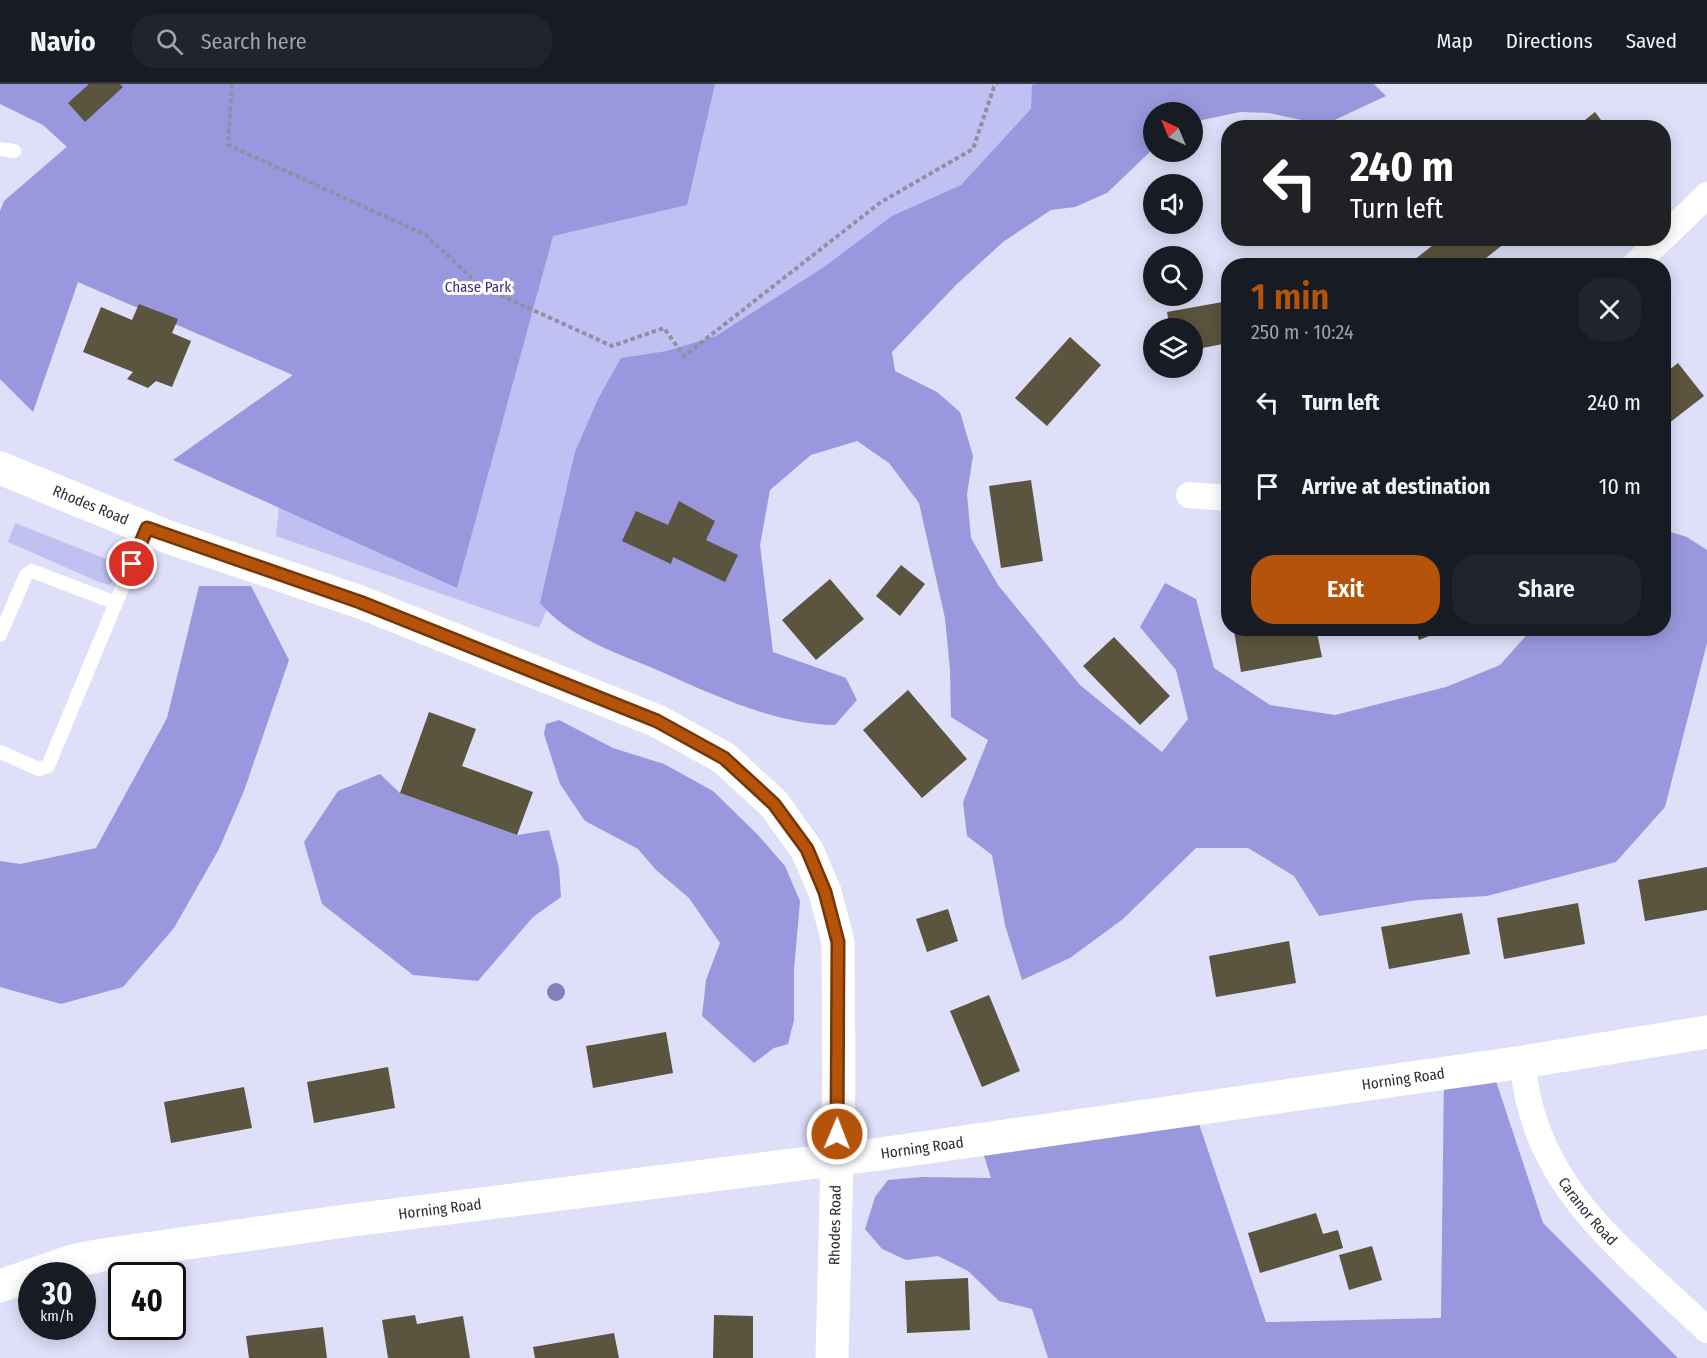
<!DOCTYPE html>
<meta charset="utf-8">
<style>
body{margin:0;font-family:"Fira Sans Condensed",sans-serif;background:#20242c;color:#f1f3f6;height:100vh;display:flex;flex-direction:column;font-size:22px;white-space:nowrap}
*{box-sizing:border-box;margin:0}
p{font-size:20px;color:#9ea1a6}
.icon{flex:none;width:33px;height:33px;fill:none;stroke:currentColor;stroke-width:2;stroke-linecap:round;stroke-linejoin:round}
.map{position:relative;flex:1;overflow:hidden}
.side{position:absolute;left:1221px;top:174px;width:450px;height:378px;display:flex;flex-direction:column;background:#171b24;border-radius:24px;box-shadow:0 3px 15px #0003}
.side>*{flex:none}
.hud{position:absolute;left:1221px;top:36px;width:450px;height:126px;border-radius:24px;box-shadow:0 3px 15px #0003;background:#202124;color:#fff;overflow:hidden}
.needle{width:39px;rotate:316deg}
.fabs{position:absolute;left:1143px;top:18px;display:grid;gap:12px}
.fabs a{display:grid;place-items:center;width:60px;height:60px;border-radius:50%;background:#171b24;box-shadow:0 3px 15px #0003;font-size:30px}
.speed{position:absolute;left:18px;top:1178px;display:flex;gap:12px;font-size:30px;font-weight:700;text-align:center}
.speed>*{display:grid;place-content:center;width:78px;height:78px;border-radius:50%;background:#171b24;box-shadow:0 3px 15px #0003;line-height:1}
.speed small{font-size:15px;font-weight:400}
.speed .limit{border:3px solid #111;border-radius:9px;background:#fff;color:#111}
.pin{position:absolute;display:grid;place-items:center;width:51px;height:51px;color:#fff;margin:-26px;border:3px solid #fff;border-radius:50%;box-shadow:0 2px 6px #0007}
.me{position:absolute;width:66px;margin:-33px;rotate:1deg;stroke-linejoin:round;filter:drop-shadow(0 0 4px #0008)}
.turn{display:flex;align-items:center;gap:21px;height:126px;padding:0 30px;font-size:27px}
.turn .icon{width:78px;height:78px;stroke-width:2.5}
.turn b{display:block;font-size:42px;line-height:51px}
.round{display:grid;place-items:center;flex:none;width:63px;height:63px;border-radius:24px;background:#20242c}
.overview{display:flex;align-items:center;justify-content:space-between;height:102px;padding:0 30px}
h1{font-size:36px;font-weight:600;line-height:45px;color:#b45309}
.button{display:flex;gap:12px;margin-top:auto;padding:12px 30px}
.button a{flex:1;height:69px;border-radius:24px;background:#b45309;color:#fff;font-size:24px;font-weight:600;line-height:69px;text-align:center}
.button a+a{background:#20242c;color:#f1f3f6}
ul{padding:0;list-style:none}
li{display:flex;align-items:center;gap:18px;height:84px;padding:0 30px}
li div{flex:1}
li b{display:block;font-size:22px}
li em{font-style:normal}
header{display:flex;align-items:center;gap:36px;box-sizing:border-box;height:84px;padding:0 30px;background:#171b24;border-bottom:2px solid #363941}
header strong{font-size:28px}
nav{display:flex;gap:33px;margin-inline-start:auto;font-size:21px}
.search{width:420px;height:54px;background:#20242c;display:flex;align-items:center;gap:15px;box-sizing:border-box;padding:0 21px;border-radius:24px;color:#9ea1a6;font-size:22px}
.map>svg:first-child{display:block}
.green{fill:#c0c0f2}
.forest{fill:#9998de}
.building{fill:#5b543e}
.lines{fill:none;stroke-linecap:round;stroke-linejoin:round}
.path{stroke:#9090a4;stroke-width:4;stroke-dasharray:4.5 3;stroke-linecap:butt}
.service{stroke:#fff;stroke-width:14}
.minor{stroke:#fff;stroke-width:26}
.tertiary{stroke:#fff;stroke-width:33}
.tree{fill:#857fb8}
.route-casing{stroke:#753606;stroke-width:15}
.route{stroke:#b45309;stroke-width:10}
.labels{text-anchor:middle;stroke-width:6;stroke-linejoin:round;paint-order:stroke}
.park-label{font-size:15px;fill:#3c3082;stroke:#fff}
.street-label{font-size:15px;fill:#2c2c36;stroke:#fff}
</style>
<header>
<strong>Navio</strong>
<div class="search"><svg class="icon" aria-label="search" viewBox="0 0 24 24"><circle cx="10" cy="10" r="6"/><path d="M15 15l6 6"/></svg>Search here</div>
<nav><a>Map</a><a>Directions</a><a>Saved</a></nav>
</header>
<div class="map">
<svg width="1707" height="1274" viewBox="0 0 1707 1274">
<rect width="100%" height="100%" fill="#dfdffa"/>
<g class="green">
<polygon points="138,0 1148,0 1018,59 621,349 539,544 276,452 293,291 78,198 4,117"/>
<polygon points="15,439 119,480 116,494 109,501 99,498 8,458"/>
</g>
<g class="forest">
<polygon points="0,0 715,0 687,121 553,152 457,504 173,376 293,291 78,198 33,328 0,295 0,127 4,117 67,63 43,41 0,20"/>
<path d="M1036,0h338l12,12 -62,29 -55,-12 -29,-1 -47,10 -1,-10h-38l-1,37 -46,44 -32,14 -24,3 -48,32 -47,43 -64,67 3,19 42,21 23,20 13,44 -6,38 4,44 27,47 82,100 82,67 26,-33 -12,-49 -36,-43 25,-44 31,16 18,69 56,37 65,10 111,-28 54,-22 32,-36 132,-1v-98l23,7 20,13v93l-42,164 -49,55 -129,34 -69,4 -99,16 -25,-40 -46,-28h-52l-73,71 -53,39 -48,22 -17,-55 -13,-70 -25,-19 -4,-34 25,-62 -37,-23 -1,-47 -5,-52 -26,-115 -30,-40 -32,-22 -46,14 -41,35 -10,55 13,107 73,26 11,22 -22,25c-57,0 -122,-30 -173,-53 -44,-19 -90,-32 -122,-69l35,-151 23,-53 23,-41 46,-7 49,-15 108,-69 68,-51 69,-31 70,-76 1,-24z"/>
<polygon points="199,502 251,502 289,576 244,707 219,765 174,844 123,903 61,920 0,903 0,777 20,780 96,764 167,634"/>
<polygon points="559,636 613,664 664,680 713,707 758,751 785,782 800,817 794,886 794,936 788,960 774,964 754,979 702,932 706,896 720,859 689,814 656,786 638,765 585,737 560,700 544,650 546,640"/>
<polygon points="380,690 400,709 517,751 549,746 559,784 561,813 533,833 478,897 413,891 322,820 304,758 338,707"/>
<polygon points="1491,982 1543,1139 1678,1274 1048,1274 1032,1225 999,1217 968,1187 938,1172 906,1176 882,1165 865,1145 875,1113 888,1096 922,1093 991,1094 979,1056 1194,1025 1266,1238 1441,1234 1444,989"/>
</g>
<g class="building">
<polygon points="89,0 120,0 123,3 85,38 68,19"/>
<polygon points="1595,28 1607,44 1575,44"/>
<polygon points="1442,154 1501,154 1505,159 1476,182 1418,182 1414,176"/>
<polygon points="1228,217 1228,259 1192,266 1192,244 1170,244 1167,228"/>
<polygon points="139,220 178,235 172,249 191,257 172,303 156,297 148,304 127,295 133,288 83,268 101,223 132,236"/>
<polygon points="1070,253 1101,281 1047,342 1015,314"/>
<polygon points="1678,279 1704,312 1664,343 1664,290"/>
<polygon points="1031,396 1043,477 1001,484 989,402"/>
<polygon points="679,417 715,437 706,456 738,471 725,498 673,473 671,480 622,457 636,427 668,441"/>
<polygon points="901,481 925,500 900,532 876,512"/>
<polygon points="830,495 864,535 816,576 782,536"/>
<polygon points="1245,544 1316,544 1322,573 1241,588 1234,547"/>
<polygon points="1415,544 1441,544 1442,547 1419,556"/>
<polygon points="1114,553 1170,612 1140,641 1083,582"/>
<polygon points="908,606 967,675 922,714 863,646"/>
<polygon points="429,628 476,645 462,682 533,708 517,751 400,709"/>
<polygon points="1707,783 1707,826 1645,837 1638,796"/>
<polygon points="1578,819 1585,860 1504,875 1497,834"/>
<polygon points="948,825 958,857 927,868 916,835"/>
<polygon points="1462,829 1470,870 1389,885 1381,843"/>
<polygon points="1289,857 1296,899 1216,913 1209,872"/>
<polygon points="989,911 1020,987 982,1003 950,927"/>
<polygon points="666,948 673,989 593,1004 586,962"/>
<polygon points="388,983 395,1024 314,1039 307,998"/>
<polygon points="244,1003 252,1044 171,1059 164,1018"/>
<polygon points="1316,1129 1323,1150 1338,1146 1343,1164 1260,1189 1248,1149"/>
<polygon points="1372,1162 1382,1196 1349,1206 1339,1171"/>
<polygon points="968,1194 970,1246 907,1249 905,1197"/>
<polygon points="415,1231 417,1240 463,1232 470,1274 388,1274 382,1236"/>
<polygon points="714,1231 753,1232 753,1274 713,1274"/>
<polygon points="323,1243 327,1274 249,1274 246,1252"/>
<polygon points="614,1249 619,1274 535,1274 533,1263"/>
</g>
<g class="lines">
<polyline class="path" points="232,0 228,61 426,151 480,202 612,262 664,244 684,272 881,118 973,65 994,3 997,0"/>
<g class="service">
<polyline points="0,65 14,67"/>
<polyline points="0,551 26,491 32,487 116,519"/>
<polyline points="0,668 39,685 48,682 147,444"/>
</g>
<g class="minor">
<polyline points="1664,153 1707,111"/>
<polyline points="1634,182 1662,154"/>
<polyline points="1189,411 1228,414"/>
<path id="s1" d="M1523,978c8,124 101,188 184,268"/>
</g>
<g class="tertiary">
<path id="s2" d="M0,384l168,69 192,65 297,119 67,37 50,46 33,46 18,42 13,50 1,138 -7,278"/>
<path id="s3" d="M32,1191l40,-14 30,-6 243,-34 535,-67 643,-92 184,-30"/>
<polyline points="0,1202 32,1191"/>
</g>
</g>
<circle class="tree" cx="556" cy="908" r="9"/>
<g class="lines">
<defs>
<polyline id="route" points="132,480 147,444 360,518 657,637 724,674 774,720 807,765 825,808 838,858 837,1050"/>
</defs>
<use href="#route" class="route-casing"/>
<use href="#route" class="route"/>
</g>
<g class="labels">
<g class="park-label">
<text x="478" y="208">Chase Park</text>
</g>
<g class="street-label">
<text dy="5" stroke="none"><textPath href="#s2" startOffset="98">Rhodes Road</textPath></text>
<text dy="5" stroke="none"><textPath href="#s3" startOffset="1386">Horning Road</textPath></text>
<text dy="5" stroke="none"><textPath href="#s3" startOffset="900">Horning Road</textPath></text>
<text dy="5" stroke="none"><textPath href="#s3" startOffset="414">Horning Road</textPath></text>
<text dy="5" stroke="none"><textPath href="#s1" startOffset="166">Caranor Road</textPath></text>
<text transform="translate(835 1141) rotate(-89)" y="5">Rhodes Road</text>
</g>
</g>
</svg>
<div class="fabs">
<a><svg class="needle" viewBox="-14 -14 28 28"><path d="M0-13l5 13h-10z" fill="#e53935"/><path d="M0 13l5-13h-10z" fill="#9ea1a6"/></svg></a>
<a><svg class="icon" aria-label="sound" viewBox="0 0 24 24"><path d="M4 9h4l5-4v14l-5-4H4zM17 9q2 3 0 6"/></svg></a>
<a><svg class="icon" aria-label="search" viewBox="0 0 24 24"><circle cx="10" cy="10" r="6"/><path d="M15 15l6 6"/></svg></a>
<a><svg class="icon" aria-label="layers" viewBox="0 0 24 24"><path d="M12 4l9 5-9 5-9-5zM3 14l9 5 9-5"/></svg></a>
</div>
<div class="speed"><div>30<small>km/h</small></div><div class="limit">40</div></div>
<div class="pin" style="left:132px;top:480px;background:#d93025"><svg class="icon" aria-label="arrive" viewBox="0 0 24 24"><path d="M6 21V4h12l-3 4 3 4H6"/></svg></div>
<svg class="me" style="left:837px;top:1050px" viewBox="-20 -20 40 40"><circle r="17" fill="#b45309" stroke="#fff" stroke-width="3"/><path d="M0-11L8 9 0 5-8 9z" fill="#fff"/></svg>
<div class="hud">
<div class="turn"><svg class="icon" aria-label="left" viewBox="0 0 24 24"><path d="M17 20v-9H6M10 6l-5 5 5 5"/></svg><div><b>240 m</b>Turn left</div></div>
</div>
<section class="side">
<div class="overview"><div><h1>1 min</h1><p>250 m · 10:24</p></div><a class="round"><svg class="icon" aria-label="close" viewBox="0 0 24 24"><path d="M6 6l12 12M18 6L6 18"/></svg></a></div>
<ul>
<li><svg class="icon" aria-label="left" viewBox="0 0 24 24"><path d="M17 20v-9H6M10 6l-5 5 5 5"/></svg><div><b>Turn left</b></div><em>240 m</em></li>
<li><svg class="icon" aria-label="arrive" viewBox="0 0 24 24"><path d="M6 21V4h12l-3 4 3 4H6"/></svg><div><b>Arrive at destination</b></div><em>10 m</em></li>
</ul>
<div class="button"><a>Exit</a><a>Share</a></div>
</section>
</div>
